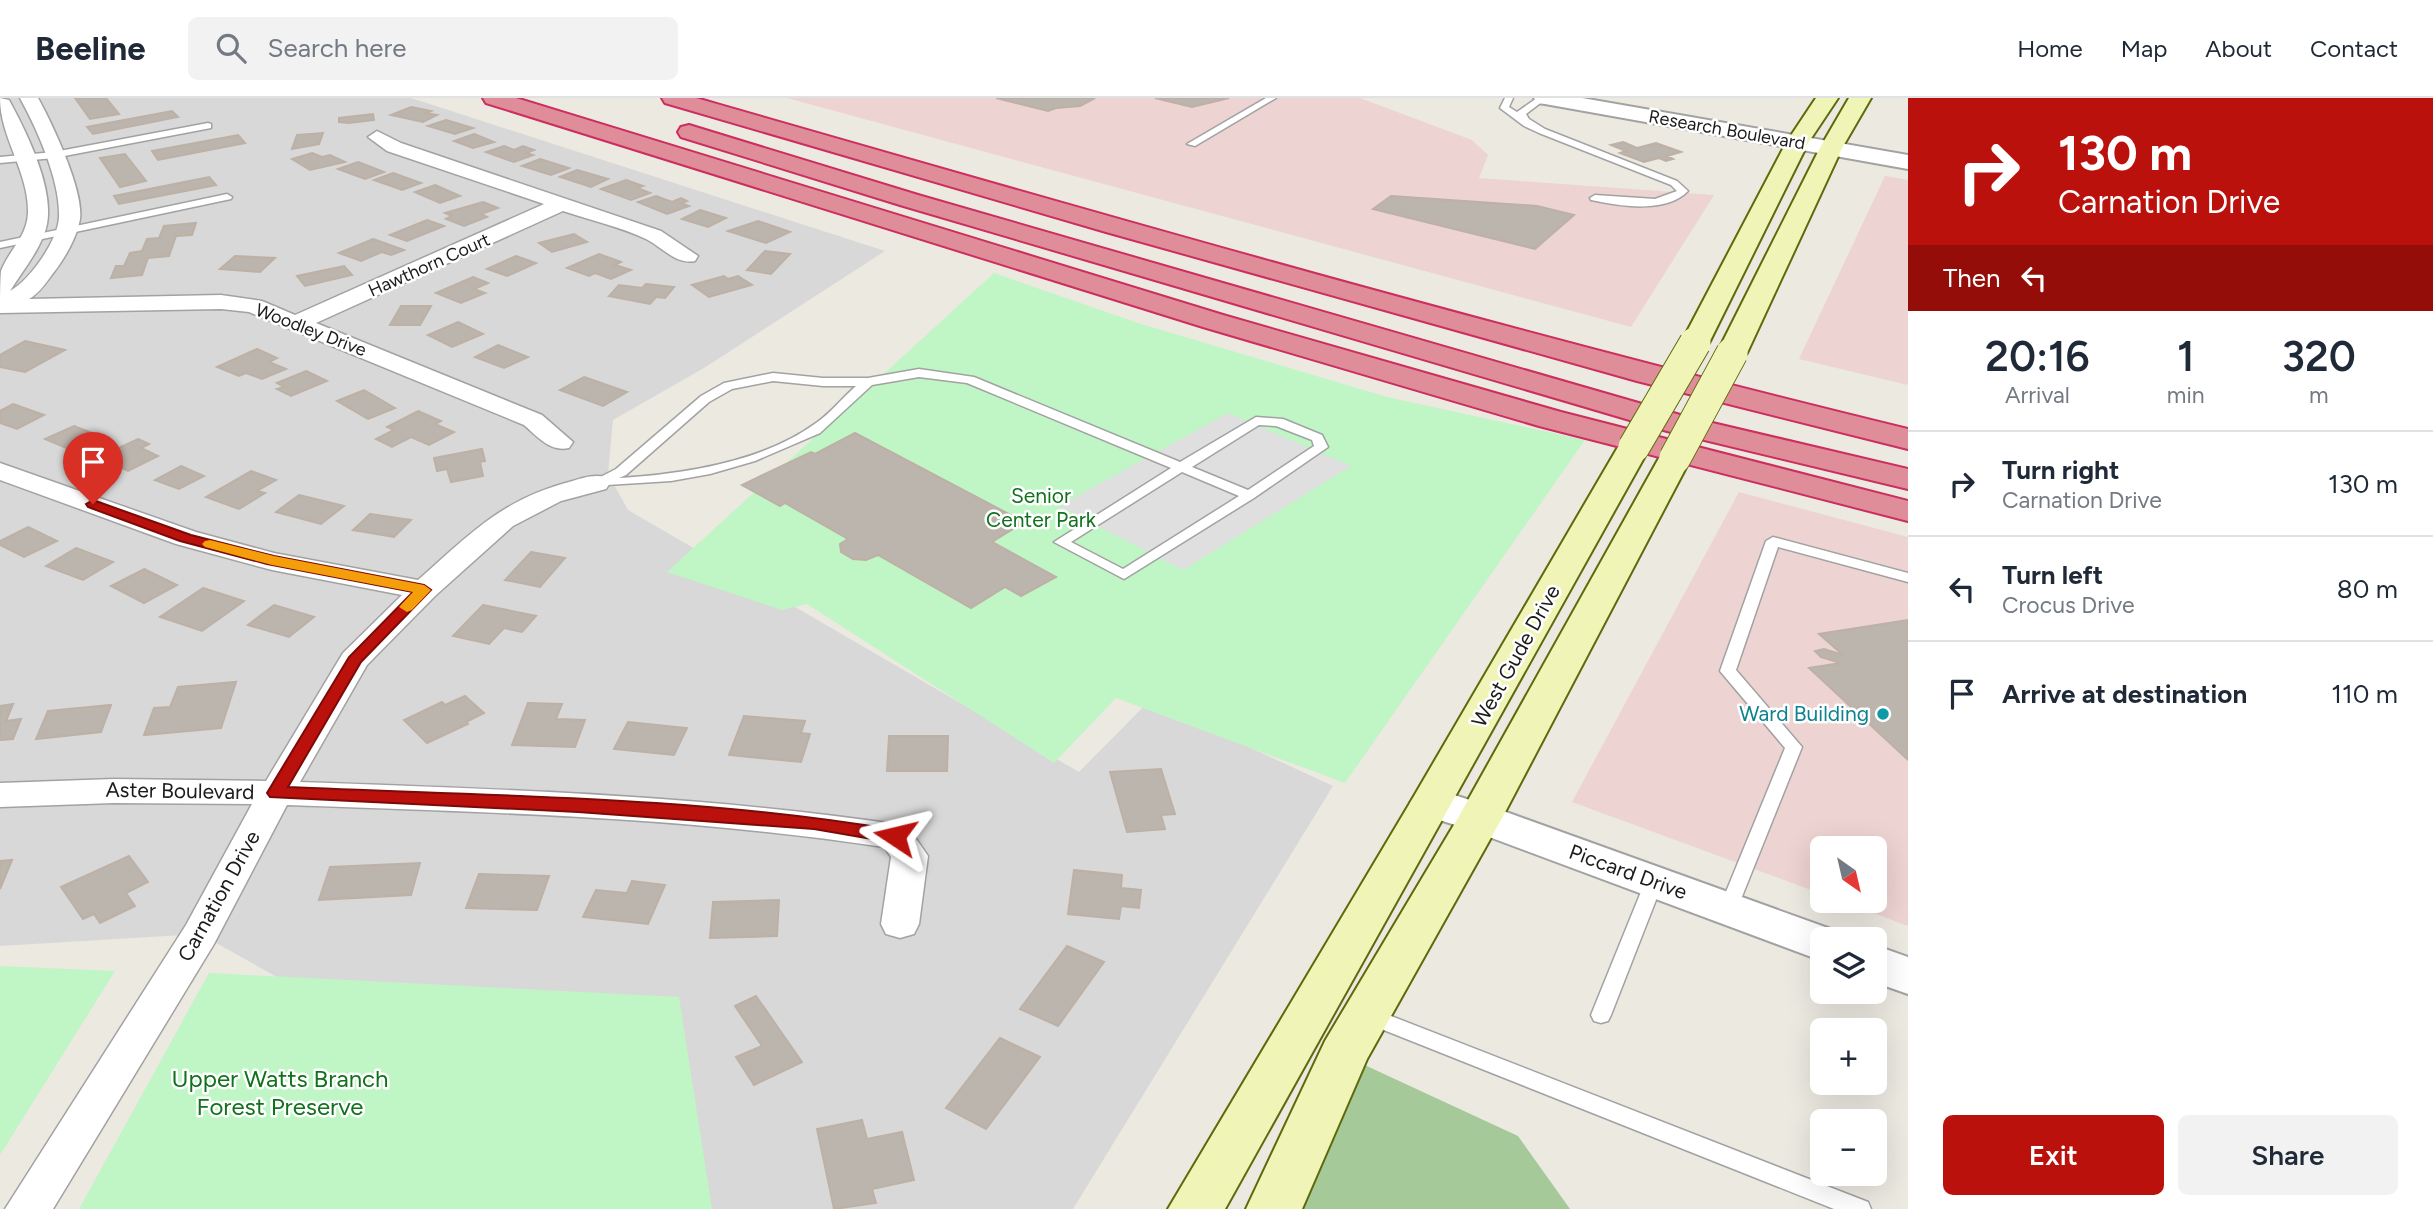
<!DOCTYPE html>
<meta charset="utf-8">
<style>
body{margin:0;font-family:Figtree,sans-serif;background:#f2f2f3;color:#1f2937;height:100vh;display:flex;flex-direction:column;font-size:26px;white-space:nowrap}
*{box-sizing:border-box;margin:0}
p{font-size:23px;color:#747a83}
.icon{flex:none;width:38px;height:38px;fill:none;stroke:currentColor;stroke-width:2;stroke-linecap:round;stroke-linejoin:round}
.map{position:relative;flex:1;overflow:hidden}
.sheet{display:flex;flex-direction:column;background:#fff;width:525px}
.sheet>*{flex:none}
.banner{background:#bb110c;color:#fff;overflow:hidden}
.needle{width:46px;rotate:146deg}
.buttons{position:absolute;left:1810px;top:738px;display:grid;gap:14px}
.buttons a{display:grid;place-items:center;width:77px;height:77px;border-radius:10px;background:#fff;box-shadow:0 7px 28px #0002;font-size:35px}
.pin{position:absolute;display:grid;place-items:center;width:60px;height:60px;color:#fff;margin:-72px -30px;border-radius:50% 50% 50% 0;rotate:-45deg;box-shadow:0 0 7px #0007}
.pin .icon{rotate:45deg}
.me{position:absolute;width:77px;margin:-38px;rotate:280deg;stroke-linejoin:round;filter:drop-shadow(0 0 5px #0008)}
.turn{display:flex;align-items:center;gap:24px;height:147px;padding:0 35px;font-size:32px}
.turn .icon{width:91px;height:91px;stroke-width:2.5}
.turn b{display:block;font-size:49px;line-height:60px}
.then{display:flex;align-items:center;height:66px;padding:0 35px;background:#0003;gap:14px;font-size:26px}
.eta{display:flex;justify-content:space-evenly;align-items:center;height:119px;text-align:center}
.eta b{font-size:42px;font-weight:600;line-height:49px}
.primary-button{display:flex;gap:14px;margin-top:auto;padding:14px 35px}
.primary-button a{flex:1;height:80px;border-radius:10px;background:#bb110c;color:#fff;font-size:28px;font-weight:600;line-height:80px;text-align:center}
.primary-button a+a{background:#f2f2f3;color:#1f2937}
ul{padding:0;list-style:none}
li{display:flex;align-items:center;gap:21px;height:105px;padding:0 35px;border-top:2px solid #e0e1e3}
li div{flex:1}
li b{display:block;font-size:26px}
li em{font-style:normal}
header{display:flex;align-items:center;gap:42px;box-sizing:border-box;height:98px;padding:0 35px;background:#fff;border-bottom:2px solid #e0e1e3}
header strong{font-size:33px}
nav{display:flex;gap:38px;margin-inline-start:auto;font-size:24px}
.search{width:490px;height:63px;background:#f2f2f3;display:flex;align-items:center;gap:18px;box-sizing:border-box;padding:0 24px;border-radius:10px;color:#747a83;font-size:26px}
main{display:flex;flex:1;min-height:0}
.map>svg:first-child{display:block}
.residential{fill:#d9d8d8}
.commercial{fill:#edd3d1}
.forest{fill:#a5c998}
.park{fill:#c0f5c5}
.parking{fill:#dfdfdf}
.building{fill:#bcb5ae;stroke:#bdb0a5;stroke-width:2}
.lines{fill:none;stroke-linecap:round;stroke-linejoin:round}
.service-casing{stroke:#a2a2a2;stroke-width:3}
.minor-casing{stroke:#a2a2a2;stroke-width:3}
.tertiary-casing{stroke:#a2a2a2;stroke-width:4}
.secondary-casing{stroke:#5d6a0b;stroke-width:4}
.motorway-casing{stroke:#cb2e5f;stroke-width:4}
.service{fill:#fff;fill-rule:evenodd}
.minor{fill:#fff;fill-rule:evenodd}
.tertiary{fill:#fff;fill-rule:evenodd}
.secondary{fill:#f0f5b7;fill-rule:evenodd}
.motorway{fill:#e08d9a;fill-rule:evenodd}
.secondary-bridge-casing{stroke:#5d6a0b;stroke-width:33;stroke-linecap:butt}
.secondary-bridge{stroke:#f0f5b7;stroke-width:31}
.route{fill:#bb110c;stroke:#7a0b08;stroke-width:2}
.slow{fill:#f59e0b}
.culture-dot{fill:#0f9aa8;stroke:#fff;stroke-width:2.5}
.labels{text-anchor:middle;stroke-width:5;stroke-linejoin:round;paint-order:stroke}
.far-street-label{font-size:18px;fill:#1b1b1b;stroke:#fff}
.park-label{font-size:21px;fill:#11711c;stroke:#fff}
.street-label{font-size:21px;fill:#1b1b1b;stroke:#fff}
.culture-label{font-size:21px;fill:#0d838f;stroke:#fff;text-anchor:end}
.near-park-label{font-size:24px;fill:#11711c;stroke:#fff}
</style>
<header>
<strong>Beeline</strong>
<div class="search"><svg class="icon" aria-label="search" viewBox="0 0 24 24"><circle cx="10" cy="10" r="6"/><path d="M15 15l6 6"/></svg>Search here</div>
<nav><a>Home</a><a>Map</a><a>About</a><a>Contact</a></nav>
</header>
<main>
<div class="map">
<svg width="1908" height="1111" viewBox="0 0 1908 1111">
<rect width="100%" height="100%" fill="#ece9e1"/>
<polygon class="residential" points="0,0 411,0 885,153 704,270 613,322 608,376 628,412 1079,674 1149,603 1333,688 1073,1111 691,1111 200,836 0,848"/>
<g class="commercial">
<polygon points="787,0 1360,0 1472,42 1488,57 1479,80 1714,97 1631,229"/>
<polygon points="1885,78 1908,82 1908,287 1799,261"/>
<polygon points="1739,394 1908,439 1908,828 1841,803 1874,803 1874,751 1822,751 1822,796 1572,704"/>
</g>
<polygon class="forest" points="1343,957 1518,1038 1570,1111 1274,1111"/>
<g class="park">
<polygon points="994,175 1141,226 1387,299 1585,342 1345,685 1116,600 1054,665 807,506 782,512 667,474"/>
<polygon points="0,868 115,873 0,1057"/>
<polygon points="209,875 679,899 712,1111 79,1111"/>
</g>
<polygon class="parking" points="1228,315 1351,368 1183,472 1059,408"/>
<g class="building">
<polygon points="75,0 106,0 119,16 90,21"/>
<polygon points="996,0 1095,0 1080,8 1056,10 1048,13"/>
<polygon points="1155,0 1229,0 1192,9"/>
<polygon points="411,9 431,13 426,15 437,17 423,24 391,17"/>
<polygon points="172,13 178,19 93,36 87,29"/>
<polygon points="373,16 374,22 349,25 339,24 339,20"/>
<polygon points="446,22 473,30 455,36 428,28"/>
<polygon points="323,35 319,46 292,51 297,37"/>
<polygon points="474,36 494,44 473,50 454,43"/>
<polygon points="238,37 245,45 158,62 152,53"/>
<polygon points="1623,44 1637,50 1656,45 1681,54 1667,58 1673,61 1666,63 1659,60 1644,64 1620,55 1626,53 1611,47"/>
<polygon points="504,48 514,52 523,48 534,52 526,55 533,57 514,64 486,54"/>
<polygon points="312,55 322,59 330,57 345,64 310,72 292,61"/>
<polygon points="125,56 146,83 120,89 100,60"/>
<polygon points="540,61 569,70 551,77 522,68"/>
<polygon points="358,64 384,74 365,81 338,71"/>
<polygon points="577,72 608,81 591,89 560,79"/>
<polygon points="393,75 421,85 402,92 374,82"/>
<polygon points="209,79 216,87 119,106 114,98"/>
<polygon points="626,82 643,88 637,90 650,95 631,102 601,91"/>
<polygon points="435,87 460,98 440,105 415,94"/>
<polygon points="656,98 672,104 681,100 687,103 681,105 689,108 667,116 638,104"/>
<polygon points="1391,98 1537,108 1574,117 1535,151 1373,111"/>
<polygon points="483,104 498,110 481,116 487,119 464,128 446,121 452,118 445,115"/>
<polygon points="700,112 726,120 708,129 682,121"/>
<polygon points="427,122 444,128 407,143 390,137"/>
<polygon points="758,123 790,134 766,145 728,133"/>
<polygon points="196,125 192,137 176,138 169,158 148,160 142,177 111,180 116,168 124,168 130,155 142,153 147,141 159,140 164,128"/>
<polygon points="574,136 587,144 552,154 539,145"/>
<polygon points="373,141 404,152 391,157 382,154 361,163 339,155"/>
<polygon points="765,153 790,156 771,176 747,172"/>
<polygon points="599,156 621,164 615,167 631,172 611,181 595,175 589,178 567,170"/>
<polygon points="235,158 275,160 260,174 220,171"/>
<polygon points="516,158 536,165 507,178 487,171"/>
<polygon points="344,168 352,177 305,188 297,178"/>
<polygon points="724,178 728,181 738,178 752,187 709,199 692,187"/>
<polygon points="473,179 488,185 474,191 485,195 461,205 436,195"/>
<polygon points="646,186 674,189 665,200 656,199 650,206 609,198 619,187 642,190"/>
<polygon points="401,208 431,208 420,227 390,227"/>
<polygon points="458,224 483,236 452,249 428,237"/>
<polygon points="25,243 65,252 25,274 0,269 0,257"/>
<polygon points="498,247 528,259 504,270 475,259"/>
<polygon points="257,251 277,260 269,264 286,271 262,281 246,275 239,278 217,269"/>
<polygon points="306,273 327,283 291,298 277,291 284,289 277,285"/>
<polygon points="584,279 627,294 603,308 560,292"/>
<polygon points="364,292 395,310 368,321 337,303"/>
<polygon points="13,306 44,317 17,331 0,325 0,313"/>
<polygon points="418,313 441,323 435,326 454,334 429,347 411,339 392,349 376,341 394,332 387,329"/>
<polygon points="74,328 100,338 71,352 45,341"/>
<polygon points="855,335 1024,424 992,444 1056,479 1021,498 1005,489 971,510 878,457 866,462 853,461 841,454 840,446 848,441 785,405 780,408 742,387 811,354 815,356"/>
<polygon points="138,341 149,346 141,350 158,358 128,373 99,359"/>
<polygon points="482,351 485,363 480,364 483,378 451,384 447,371 437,373 434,360"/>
<polygon points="181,368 204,378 179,391 155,382"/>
<polygon points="251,373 276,382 257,393 265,395 239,411 206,399"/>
<polygon points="299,397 344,408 321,426 276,414"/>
<polygon points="370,416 411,422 394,439 353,432"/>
<polygon points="28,429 57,443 24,459 0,447 0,443"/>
<polygon points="76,450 113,464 83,482 46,468"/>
<polygon points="531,454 565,460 540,489 505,482"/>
<polygon points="144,471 177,487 144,505 111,488"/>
<polygon points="203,490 244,503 202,533 160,519"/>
<polygon points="274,507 314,519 289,539 248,527"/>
<polygon points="483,507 536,518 522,534 504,530 489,546 453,538"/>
<polygon points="1908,522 1908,662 1809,570 1841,565 1821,559 1815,553 1824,551 1843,557 1819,536"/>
<polygon points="236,584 221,630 144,637 154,610 170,609 178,589"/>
<polygon points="465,598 484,615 466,624 468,626 427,645 404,622 442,604 445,607"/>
<polygon points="528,605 562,606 556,621 585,622 575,649 512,647"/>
<polygon points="13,606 6,623 21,621 13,641 0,642 0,608"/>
<polygon points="111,607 101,634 36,641 48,613"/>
<polygon points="744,618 805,623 801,635 810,636 801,664 729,657"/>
<polygon points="628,624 687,630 674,657 614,651"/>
<polygon points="889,638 948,638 947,673 887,673"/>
<polygon points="1161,671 1175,716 1161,717 1165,731 1127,734 1110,674"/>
<polygon points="129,758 148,784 126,795 135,808 100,825 94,816 83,821 61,789"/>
<polygon points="12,762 0,791 0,763"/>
<polygon points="420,765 411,797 319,802 330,769"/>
<polygon points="1074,772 1122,777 1121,790 1141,792 1139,810 1121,808 1119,821 1068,816"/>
<polygon points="479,776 549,778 537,812 466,810"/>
<polygon points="632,783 665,787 648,826 583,819 596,792 627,795"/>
<polygon points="779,802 777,838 710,840 713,804"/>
<polygon points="1067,848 1104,864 1058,928 1020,911"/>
<polygon points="756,898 802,964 754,987 736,959 762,948 735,908"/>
<polygon points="1000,940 1040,959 986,1031 946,1010"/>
<polygon points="862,1022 867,1041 902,1034 914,1082 872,1091 876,1105 834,1111 817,1031"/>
</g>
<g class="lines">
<defs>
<g id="service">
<polygon points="1266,0 1276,0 1195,48 1187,46"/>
<path d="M1505,0h8l-4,9 8,5 20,-14h10l-21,16 3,5 16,10 132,52 11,10c-22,23 -69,15 -97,9l-1,-2 5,-3 60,4 22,-8 -6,-6 -132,-52 -15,-7 -24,-18z"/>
<polygon points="208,25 211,26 211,30 54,60 0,65 0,59 54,54"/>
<polygon points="227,96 232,99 231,101 0,150 0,144"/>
<path d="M919,271l55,8 206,85 76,-45 27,2 39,16 6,12 -74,51 -130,81 -70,-37 117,-74 -204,-85 -48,-6 -47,8 -52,48 -65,28 -45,13 -39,7 -80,5 -2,-3 27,-14 85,-73 23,-13 49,-10 50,5h45zM773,283l50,5h33c-14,12 -25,27 -40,37 -53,39 -133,51 -197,55l7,-3 83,-73 23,-13zM1259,327l17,1 36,14 2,6 -66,44 -56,-23zM1182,374l57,24 -116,73 -52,-27z"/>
<polygon points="1773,439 1908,475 1908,484 1778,449 1736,572 1802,649 1737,811 1735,816 1728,818 1721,816 1719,811 1785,650 1720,573 1766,443"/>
<polygon points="1654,777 1661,779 1663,784 1611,917 1608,923 1601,925 1594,923 1591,917 1645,784 1647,779"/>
<polygon points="1368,909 1868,1104 1871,1111 1834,1111 1361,923 1358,917 1361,911"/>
</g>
<g id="minor">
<path d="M0,0l9,2c17,31 45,88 38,124 -5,24 -24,46 -37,67 20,-11 49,-52 49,-75 1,-36 -22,-87 -39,-118h18c14,25 46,93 42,121 -3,18 -15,39 -26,53 -7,9 -14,21 -25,27l192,-4 41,6 33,14 249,-111 -157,-53 -19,-14 9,-6 24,12 260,88 37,25 -3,5c-19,4 -33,-14 -49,-22 -25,-12 -56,-19 -83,-28l-247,112 226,92 31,27 -4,6c-19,4 -31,-11 -45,-23l-275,-113 -28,-3 -221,4c0,-13 0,-30 1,-42 8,-21 26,-34 27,-58 1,-41 -28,-75 -28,-115z"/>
<path d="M0,365l196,69 78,21 144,27c51,-45 83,-80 151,-98 13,-4 24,-8 37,-5l4,6 -4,6 -45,12 -48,25 -78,70 -68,69 -67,117c198,7 398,13 595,42l13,3 20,29 -9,68 -5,10 -14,4 -14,-4 -5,-10 10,-67 -7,-10c-197,-30 -398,-35 -597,-42l-73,139 -161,265h-48l181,-284 66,-121 -138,-1 -114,4v-24l114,-4 152,2 77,-128 59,-58 -130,-25 -96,-26 -176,-64z"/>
</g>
<g id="tertiary">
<polygon points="1534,0 1582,0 1908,57 1908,71 1545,6 1537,5"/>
<polygon points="1432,690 1495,710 1839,834 1843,842 1822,842 1822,863 1465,730 1417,715 1410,705 1417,695"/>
<polygon points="1874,847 1908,859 1908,896 1874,884"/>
</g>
<g id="secondary">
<polygon points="1816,0 1838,0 1808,45 1709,245 1705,251 1695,254 1685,251 1681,245 1786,45"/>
<polygon points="1849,0 1871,0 1842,50 1747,255 1742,261 1732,264 1722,261 1717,255 1820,50"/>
<polygon points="1634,339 1645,342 1650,349 1225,1111 1168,1111 1410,705 1618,349 1623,342"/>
<polygon points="1675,350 1686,353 1691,360 1502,720 1367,961 1302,1111 1246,1111 1325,943 1458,720 1659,360 1664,353"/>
</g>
<g id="motorway">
<polygon points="483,0 516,0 1223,217 1561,314 1908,403 1908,423 1539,328 1203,229 486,5"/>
<path d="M662,0h34c403,116 805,232 1212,331v20l-271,-68 -531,-149 -441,-129z"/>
<polygon points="689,27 918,97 1687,319 1908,371 1908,391 1667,333 900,107 681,39 678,34 681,29"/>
</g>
</defs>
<use href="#service" class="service-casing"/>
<use href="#minor" class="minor-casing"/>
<use href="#tertiary" class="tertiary-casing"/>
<use href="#secondary" class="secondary-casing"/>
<use href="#motorway" class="motorway-casing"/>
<use href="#service" class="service"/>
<use href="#minor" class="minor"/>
<use href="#tertiary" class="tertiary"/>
<use href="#secondary" class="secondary"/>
<use href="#motorway" class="motorway"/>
<defs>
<g id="secondary-bridge">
<polyline points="1634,349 1695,245"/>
<polyline points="1675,360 1732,255"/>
</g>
</defs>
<use href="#secondary-bridge" class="secondary-bridge-casing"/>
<use href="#secondary-bridge" class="secondary-bridge"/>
</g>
<path class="route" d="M93,402l98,35 83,21 150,29 7,5 -70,72 -73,125c202,9 407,9 607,43l6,2 3,4 -3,5 -6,2 -81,-14 -236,-17 -308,-15 -3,-4 82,-136 64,-65 -146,-28 -87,-23 -92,-34 -2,-3z"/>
<polygon class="slow" points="210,442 274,458 424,487 431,492 412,512 407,514 399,509 413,494 272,467 205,449 202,446 205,443"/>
<circle class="culture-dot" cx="1883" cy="616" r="7"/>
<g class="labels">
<g class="far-street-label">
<text transform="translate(1727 32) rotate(10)" y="6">Research Boulevard</text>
<text transform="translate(429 167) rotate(-24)" y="6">Hawthorn Court</text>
<text transform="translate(311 232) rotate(21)" y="6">Woodley Drive</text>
</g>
<g class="park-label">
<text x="1041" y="405">Senior<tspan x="1041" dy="24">Center Park</tspan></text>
</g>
<g class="street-label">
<text transform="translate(1516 558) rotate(-61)" y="7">West Gude Drive</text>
<text transform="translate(180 693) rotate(1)" y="7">Aster Boulevard</text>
<text transform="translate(1628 774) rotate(20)" y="7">Piccard Drive</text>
<text transform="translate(219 798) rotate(-61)" y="7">Carnation Drive</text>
</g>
<g class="culture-label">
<text x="1869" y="623">Ward Building</text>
</g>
<g class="near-park-label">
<text x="280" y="989">Upper Watts Branch<tspan x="280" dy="28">Forest Preserve</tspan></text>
</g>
</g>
</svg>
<div class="buttons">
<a><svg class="needle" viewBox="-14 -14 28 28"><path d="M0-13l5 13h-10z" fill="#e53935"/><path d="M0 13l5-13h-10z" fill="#747a83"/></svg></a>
<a><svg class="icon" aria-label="layers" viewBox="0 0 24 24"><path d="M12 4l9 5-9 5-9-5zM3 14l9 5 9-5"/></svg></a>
<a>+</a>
<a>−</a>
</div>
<div class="pin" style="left:93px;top:406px;background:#d93025"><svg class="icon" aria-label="arrive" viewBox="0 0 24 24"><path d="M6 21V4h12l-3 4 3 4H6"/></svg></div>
<svg class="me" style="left:895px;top:738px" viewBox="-20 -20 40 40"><path d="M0-17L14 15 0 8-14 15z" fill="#bb110c" stroke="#fff" stroke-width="4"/></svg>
</div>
<section class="sheet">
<div class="banner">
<div class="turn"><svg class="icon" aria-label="right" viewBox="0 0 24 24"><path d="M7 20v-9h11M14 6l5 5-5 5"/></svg><div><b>130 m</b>Carnation Drive</div></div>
<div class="then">Then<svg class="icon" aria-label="left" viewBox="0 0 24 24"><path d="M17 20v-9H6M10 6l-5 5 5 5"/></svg></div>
</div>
<div class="eta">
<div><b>20:16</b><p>Arrival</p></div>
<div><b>1</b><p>min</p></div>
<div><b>320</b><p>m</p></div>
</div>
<ul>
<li><svg class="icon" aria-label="right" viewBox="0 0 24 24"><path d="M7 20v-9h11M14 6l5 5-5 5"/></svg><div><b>Turn right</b><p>Carnation Drive</p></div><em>130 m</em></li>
<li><svg class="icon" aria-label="left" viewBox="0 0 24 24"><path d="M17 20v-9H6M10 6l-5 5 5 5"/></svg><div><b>Turn left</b><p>Crocus Drive</p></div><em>80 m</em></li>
<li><svg class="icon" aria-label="arrive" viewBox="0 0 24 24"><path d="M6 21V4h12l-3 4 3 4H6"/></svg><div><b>Arrive at destination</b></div><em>110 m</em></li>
</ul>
<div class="primary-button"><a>Exit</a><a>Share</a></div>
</section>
</main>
